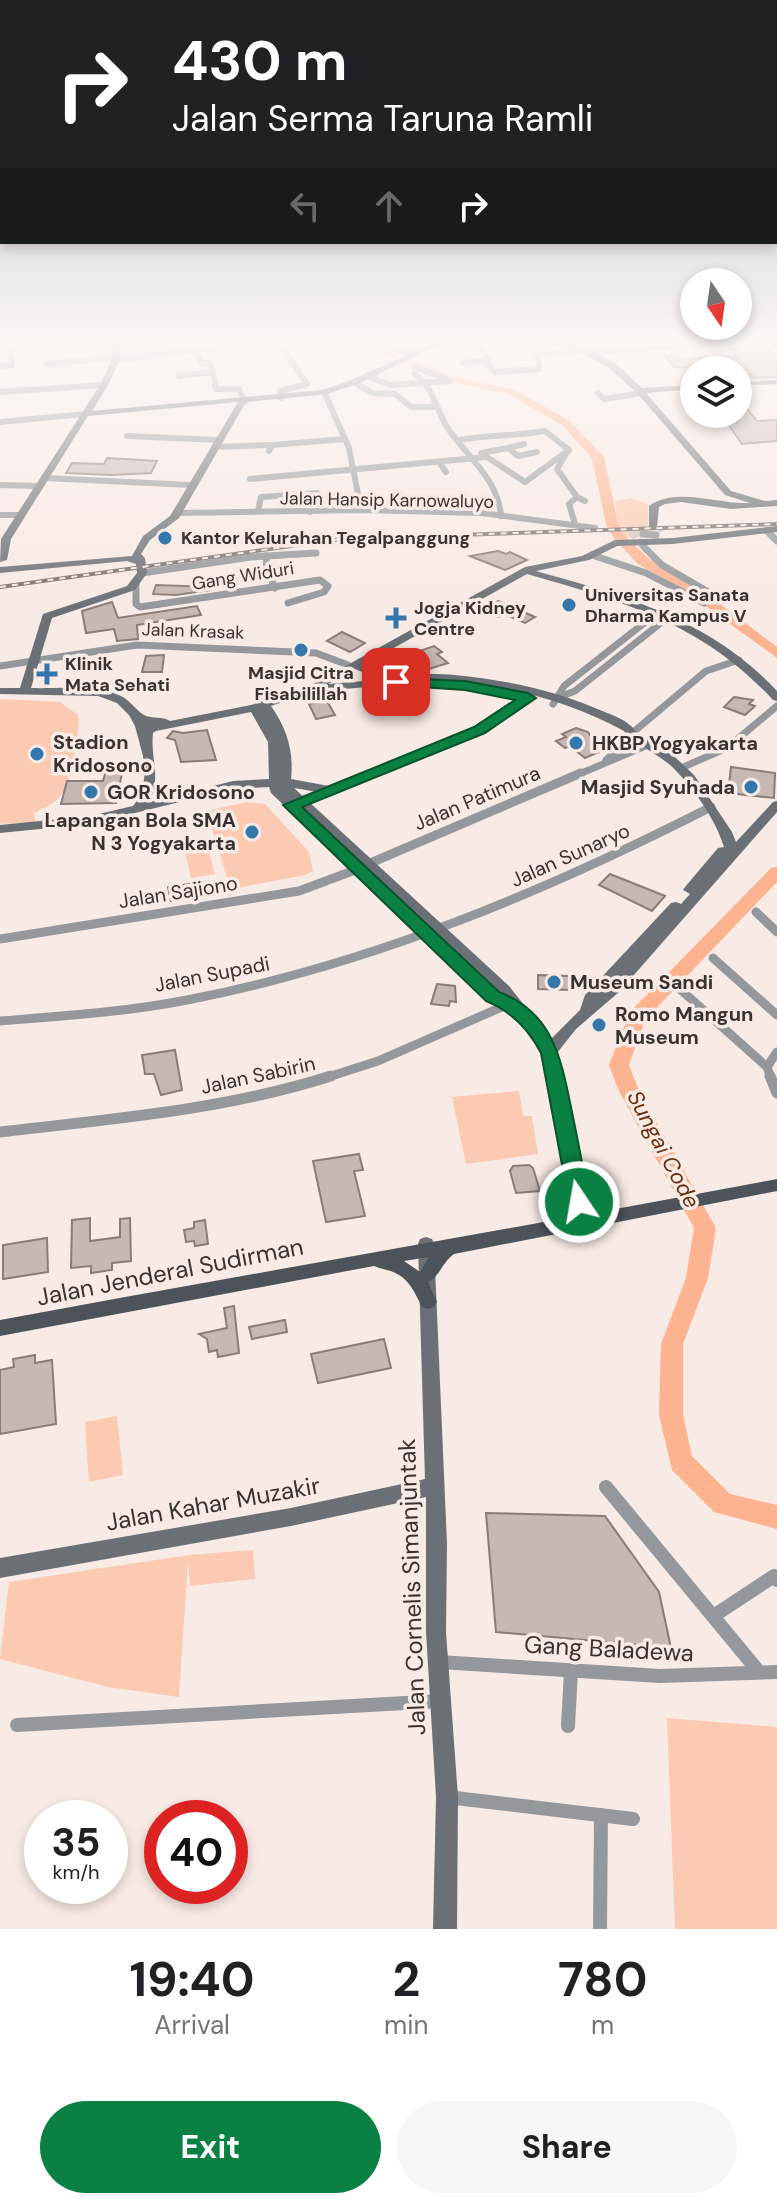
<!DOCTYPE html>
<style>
body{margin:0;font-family:"DM Sans",sans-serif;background:#f6f6f6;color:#202124;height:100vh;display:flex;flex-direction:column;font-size:30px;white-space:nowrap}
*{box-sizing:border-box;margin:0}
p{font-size:26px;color:#757577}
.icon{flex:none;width:44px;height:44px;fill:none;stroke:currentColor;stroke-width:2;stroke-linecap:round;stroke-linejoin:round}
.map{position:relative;height:1929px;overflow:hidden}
.side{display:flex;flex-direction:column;background:#fff;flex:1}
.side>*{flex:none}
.guide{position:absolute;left:0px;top:0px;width:778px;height:244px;box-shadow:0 4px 12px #0003;background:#202124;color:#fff;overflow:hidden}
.needle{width:52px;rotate:167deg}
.tools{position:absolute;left:680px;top:268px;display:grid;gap:16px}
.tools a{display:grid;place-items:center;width:72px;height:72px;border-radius:50%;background:#fff;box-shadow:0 4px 12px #0003;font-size:40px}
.speed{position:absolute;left:24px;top:1800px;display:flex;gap:16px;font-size:40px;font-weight:700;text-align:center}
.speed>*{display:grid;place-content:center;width:104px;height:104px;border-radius:50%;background:#fff;box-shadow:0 4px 12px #0003;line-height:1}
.speed small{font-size:20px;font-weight:400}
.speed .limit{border:12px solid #d22;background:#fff;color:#111}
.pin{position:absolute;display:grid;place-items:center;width:68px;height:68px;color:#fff;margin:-34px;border-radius:16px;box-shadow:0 4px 12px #0006}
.me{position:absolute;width:88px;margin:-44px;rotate:348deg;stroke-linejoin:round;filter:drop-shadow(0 0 6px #0008)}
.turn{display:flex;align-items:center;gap:28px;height:168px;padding:0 40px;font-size:36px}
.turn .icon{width:104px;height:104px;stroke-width:2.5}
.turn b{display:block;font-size:56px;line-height:68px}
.lanes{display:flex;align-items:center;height:76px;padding:0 40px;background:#0003;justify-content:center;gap:40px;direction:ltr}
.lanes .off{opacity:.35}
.eta{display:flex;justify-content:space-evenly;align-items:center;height:136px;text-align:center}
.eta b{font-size:48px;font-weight:700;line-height:56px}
.button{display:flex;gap:16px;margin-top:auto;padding:16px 40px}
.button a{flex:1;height:92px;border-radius:48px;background:#0b8043;color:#fff;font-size:32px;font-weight:700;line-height:92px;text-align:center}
.button a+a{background:#f6f6f6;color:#202124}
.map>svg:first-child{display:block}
.green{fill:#fccab2}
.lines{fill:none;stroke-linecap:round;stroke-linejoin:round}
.river{fill:#fdb38f;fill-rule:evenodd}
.building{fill:#c6b9b3;stroke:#897d78;stroke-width:2}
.street-tunnel-far1{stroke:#d2c5c0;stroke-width:6;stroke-dasharray:6 3;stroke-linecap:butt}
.street-tunnel{stroke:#d2c5c0;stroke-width:7;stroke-dasharray:7 3;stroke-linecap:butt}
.secondary-tunnel{stroke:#d2c5c0;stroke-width:9;stroke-dasharray:9 4;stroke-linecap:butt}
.street-far4{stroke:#94989c;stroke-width:6}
.street-far3{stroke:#94989c;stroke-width:7}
.street-far2{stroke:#94989c;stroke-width:9}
.street-far1{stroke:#94989c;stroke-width:11}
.street{stroke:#94989c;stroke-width:14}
.secondary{fill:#6a7075;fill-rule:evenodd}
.primary{fill:#4c535a;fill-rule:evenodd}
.rail-casing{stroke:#7a726e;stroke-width:4}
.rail{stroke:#f8eae4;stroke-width:2;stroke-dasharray:6;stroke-linecap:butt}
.route{fill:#0b8043;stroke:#07532c;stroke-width:2}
.poi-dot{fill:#3377ac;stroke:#f8eae4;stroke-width:3}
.labels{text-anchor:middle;stroke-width:7;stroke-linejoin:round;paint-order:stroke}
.far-street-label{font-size:18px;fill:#383230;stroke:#f8eae4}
.far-poi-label{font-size:18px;font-weight:bold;fill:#383230;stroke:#f8eae4;text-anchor:start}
.poi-label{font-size:20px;font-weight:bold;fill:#383230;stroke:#f8eae4;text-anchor:start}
.street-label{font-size:20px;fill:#383230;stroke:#f8eae4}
.water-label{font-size:22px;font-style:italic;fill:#682f0e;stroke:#f8eae4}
.near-street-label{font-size:24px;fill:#383230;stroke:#f8eae4}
</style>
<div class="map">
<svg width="777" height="1929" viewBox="0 0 777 1929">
<rect width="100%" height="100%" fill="#f8eae4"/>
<g class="green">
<polygon points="631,498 648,504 648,537 625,538 618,524 615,501"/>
<path d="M0,699l60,3 18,13c4,14 -8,68 -17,80 -7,9 -17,13 -27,18l1,9 -35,2z"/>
<polygon points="247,802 265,804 309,852 313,871 305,875 231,889 206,811"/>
<polygon points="208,849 215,874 191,878 185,853"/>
<polygon points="519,1091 523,1116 532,1116 538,1154 466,1164 452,1097"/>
<polygon points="117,1416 123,1475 89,1482 85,1422"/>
<polygon points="253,1550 255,1579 190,1586 188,1560 179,1697 108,1687 0,1659 9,1582 189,1555"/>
<polygon points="667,1718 777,1727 777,1929 675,1929"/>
</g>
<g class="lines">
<g class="river">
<polygon points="350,340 362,340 454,377 515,390 570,421 604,457 618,524 624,535 648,558 699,588 777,647 777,658 689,594 638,564 615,540 606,524 592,458 562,425 508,394 447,381"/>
<polygon points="777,867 777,882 645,1020 629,1065 639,1091 716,1228 708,1278 683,1344 683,1415 692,1456 730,1494 777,1505 777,1529 714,1512 672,1470 659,1415 661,1344 686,1278 694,1228 619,1091 609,1065 630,1012 771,868"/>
</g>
</g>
<g class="building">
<polygon points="767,346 777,359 777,377 753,378 747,370 674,367 665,356 678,355 681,359 736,356 729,349"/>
<polygon points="738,398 757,421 777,420 777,441 742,444 728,424 738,422"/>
<polygon points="107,458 157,461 151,473 112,475 66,473 72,463 104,464"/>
<polygon points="498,551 506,554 510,552 527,560 505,570 470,556"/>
<polygon points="156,585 211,587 210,590 176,595 153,594"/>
<polygon points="498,601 535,617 525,623 504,614 499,617 482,610"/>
<polygon points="112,602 118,618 197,606 201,615 137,625 138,639 117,641 114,629 86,633 82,611"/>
<polygon points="342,632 365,643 350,652 327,641"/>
<polygon points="434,646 442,652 437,654 448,663 429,669 421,663 404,669 394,660"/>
<polygon points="164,655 162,672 142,672 146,656"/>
<polygon points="734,697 753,700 749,704 755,706 745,715 724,707"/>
<polygon points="327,701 335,715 316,719 309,704"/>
<polygon points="576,728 588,732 601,751 585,758 570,746 565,748 556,741 566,737 562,734"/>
<polygon points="207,730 216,760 181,762 175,740 167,738 173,731 183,733"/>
<polygon points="108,763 124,763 116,803 61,804 67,781 103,781"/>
<polygon points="731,767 775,773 774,798 728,793"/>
<polygon points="610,874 665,896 652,911 599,885"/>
<polygon points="201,882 205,896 171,901 168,887"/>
<polygon points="538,975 569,976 570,990 538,989"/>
<polygon points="437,984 455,986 456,1002 450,1001 449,1006 431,1004"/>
<polygon points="175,1050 182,1090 161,1095 154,1074 145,1074 142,1055"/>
<polygon points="359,1154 363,1170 354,1171 365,1216 326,1222 313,1161"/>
<polygon points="529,1165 533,1168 540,1191 516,1193 510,1171 513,1166"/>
<polygon points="90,1218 90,1241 120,1237 120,1219 130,1218 131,1261 112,1263 112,1270 91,1273 91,1266 71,1268 72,1220"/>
<polygon points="205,1220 208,1244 195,1246 194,1241 186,1242 184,1230 194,1228 194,1222"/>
<polygon points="47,1238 48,1272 3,1279 3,1245"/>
<polygon points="234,1306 239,1353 218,1357 217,1350 209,1352 207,1339 199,1334 227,1328 224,1308"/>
<polygon points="285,1320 287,1332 252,1339 249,1327"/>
<polygon points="384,1339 391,1368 318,1383 311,1354"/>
<polygon points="35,1355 35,1363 52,1360 56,1424 0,1434 0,1370 14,1367 13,1359"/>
<polygon points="486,1513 605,1516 659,1592 671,1648 496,1632"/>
</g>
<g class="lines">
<polyline class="street-tunnel-far1" points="633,534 639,534"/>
<polyline class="street-tunnel" points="643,534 632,533 643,546"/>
<polyline class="secondary-tunnel" points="661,527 663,531"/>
<g class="street-far4">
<polyline points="277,340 307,384 280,391 281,398"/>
<polyline points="362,340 414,355"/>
<polyline points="212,349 237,345"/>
<polyline points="195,351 202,363 210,363 213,372"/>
<polyline points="587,352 772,340"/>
<polyline points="115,360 214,348 206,340"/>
<polyline points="484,361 495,372 539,369 538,355 584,351"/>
<polyline points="463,363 489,360 474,340"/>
<polyline points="46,364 117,357"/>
<polyline points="0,366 12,365 11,340"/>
<path d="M415,374c18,13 21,35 32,53 20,30 51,51 54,89"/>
<polyline points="179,376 213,372 216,389 239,389 245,402"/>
<polyline points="368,376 390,385 450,381 415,367"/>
<polyline points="354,382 372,393 395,394 411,407 437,407"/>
<polyline points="0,392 104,385"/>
<polyline points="324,392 349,448 361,510"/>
<polyline points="598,393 604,399 642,393"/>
<polyline points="0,422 85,414"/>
<polyline points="127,436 219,440"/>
<path d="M458,440c30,-5 57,-4 87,-9l24,19"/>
<polyline points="214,447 272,445"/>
<polyline points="508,448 524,444"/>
<polyline points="269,451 272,445 345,439"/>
<polyline points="567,452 557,469 577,497"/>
<polyline points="481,453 508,448 518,456 537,452"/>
<polyline points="439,462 446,472"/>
<polyline points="44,478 191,485"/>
<polyline points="250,479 487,457 525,482 569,450"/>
<polyline points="0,485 38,486"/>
<polyline points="258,511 261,497 317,493 310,512"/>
<polyline points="177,513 361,510 482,513 595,528"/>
<polyline points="0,515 20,515"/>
<polyline points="575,524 569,504 577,497 585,501"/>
<polyline points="767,530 770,534"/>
</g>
<g class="street-far3">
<polyline points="768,532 777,541"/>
<polyline points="643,534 656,535"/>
<polyline points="643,546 662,565 722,600"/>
<polyline points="592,555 646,573 704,603"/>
<polyline points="266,556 267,570 275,588"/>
<polyline points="142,573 251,557 316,553"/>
<polyline points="136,583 136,604 140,607 320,580 328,586 324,592 288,603"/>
<polyline points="0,666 137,645 316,653 348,665"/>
<polyline points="557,698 575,691 667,618"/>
<polyline points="553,704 564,686 657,613"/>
<polyline points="631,734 706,671 739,660"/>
<polyline points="606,760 632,735"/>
<polyline points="681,768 727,748 777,706"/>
<path d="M366,775c61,-24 115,-40 167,-82"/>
<polyline points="577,775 648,745"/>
</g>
<g class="street-far2">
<polyline points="301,801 371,773"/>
<polyline points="368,864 581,773"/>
<polyline points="756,912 777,932"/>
<polyline points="0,939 299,891 358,869"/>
<polyline points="713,958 777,1015"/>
<polyline points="681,990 767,1067"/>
<path d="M0,1021c63,-5 126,-9 187,-21 185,-36 357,-108 524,-193"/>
<polyline points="325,1078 378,1061 511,1003"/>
<polyline points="771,1078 767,1067 777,1052"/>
</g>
<g class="street-far1">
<polyline points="770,1076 777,1093"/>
<path d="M0,1132c112,-13 224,-22 331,-56"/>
</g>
<g class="street">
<polyline points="606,1487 759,1672"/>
<polyline points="715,1615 774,1576 777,1580"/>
<polyline points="439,1662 660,1676 777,1672"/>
<polyline points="17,1725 441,1701"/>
<polyline points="568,1726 571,1671"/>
<polyline points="447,1797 633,1819"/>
<polyline points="600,1929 601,1815"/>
</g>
<g class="secondary">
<path d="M109,340h8l4,17 -13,28 -16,26 231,-21 28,-10 90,-40h9l-93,44 -30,10 -81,8 -67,116 -29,22 -9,14 4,4 2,15 -12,17 -83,28 -21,70c28,1 63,-4 90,8 10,5 15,15 25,20 8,3 16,0 24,5l81,-16 62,-21 212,-117 57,-11 33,-16 58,-2 104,-12v6l-104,12 -56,2 -28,14 -53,11c90,25 175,49 241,120v10l-4,-1c-71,-77 -149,-98 -246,-126l-164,91c30,13 61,7 92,10 50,5 100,15 145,35 12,5 30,11 36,22l39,25 19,18 38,57 4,10 37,-40 4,-1v11l-158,180 -43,37 -19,24 33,162 -2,5 -6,2 -6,-2 -2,-5 -31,-162 -7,-14 -28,-32 -20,-6 -217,-208 -2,-6 -36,2 -143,35 -90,9v-8l90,-9 43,-10 6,-8 4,-12 2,-14 -2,-16 -8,-30 -6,-11 -12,-12 -19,-7 -98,-2v-6h20l23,-74 84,-28 10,-13 -1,-9 -9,-3 -127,12v-6l132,-11 11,-20 27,-20 68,-114 -150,14 -77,123 -4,21 -7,2 1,-23 99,-154 13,-28zM355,669c32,14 64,9 98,12 60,6 118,21 171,50l3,5c14,10 29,18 42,28 23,21 46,54 55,83l-6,1 -33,39 -2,3 7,4 -9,10 -5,-2 -5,1 -86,92 -5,15 -29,29 -42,-53 -215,-198 35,6 6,-4 -6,-4 -38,-7c3,-28 -4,-50 -20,-73l48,-17 5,2 63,-6 6,-3 -6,-3 -59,5zM251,712l17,30 1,37 -36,2 -84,21c13,-26 1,-44 4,-69l3,-2zM321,827l178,167 -1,-1z"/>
<path d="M530,340c26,-2 62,8 84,23 10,7 19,17 28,25l52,-3v4l-48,4 85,98 34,10 12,-1v6l-46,3 -50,-7 -16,2 -6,3 -2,20 -8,2v-23c28,-20 70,-1 101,-3l-25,-8 -88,-102 -29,-26 -27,-14z"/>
<polygon points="768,340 776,340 777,348"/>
<polygon points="777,380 777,384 738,386 738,382"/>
<polygon points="426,1237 432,1239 434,1244 447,1544 446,1632 458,1797 457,1929 433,1929 436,1797 426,1632 426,1497 291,1526 0,1578 0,1558 291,1508 425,1479 418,1244 420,1239"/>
</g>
<path class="primary" d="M777,1179v12l-323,63c-11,7 -15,24 -26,28l9,20 -3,5 -6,2 -6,-2c-7,-14 -13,-29 -29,-35 -7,-3 -13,-3 -19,-6l-374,70v-16c259,-48 518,-92 777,-141zM429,1257l-9,15 -16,-11z"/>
<defs>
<polyline id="rail" points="0,587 341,539 777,524"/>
</defs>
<use href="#rail" class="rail-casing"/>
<use href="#rail" class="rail"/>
</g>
<linearGradient id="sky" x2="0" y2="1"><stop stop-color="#b0b4c4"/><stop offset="0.56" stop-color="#fcf6f3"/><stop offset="1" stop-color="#fcf6f3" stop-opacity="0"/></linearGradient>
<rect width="777" height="610" fill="url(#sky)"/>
<path class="route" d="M396,678l69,3 63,12 8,5 -51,35 -183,74 197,185c57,21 63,73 74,125 6,29 11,57 17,85l-3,6 -8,3 -7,-3 -3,-6 -28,-149c-12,-23 -30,-42 -55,-52l-203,-196 191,-78 41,-27 -50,-10 -75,-5 -2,-3z"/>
<g class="poi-dot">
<circle cx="165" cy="538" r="8"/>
<circle cx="569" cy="605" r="8"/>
<path d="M392 606h8v8h8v8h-8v8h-8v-8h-8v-8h8z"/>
<circle cx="301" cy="650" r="8"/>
<path d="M43 662h8v8h8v8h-8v8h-8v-8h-8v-8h8z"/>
<circle cx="576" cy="743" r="8"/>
<circle cx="37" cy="754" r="8"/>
<circle cx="751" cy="787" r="8"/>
<circle cx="91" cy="792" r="8"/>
<circle cx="252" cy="832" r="8"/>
<circle cx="554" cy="982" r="8"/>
<circle cx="599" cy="1025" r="8"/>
</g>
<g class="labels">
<g class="far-street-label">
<text transform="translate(387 500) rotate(1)" y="6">Jalan Hansip Karnowaluyo</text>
<text transform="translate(243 576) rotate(-9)" y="6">Gang Widuri</text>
<text transform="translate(193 631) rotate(2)" y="6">Jalan Krasak</text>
</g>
<g class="far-poi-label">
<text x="181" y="544">Kantor Kelurahan Tegalpanggung</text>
<text x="585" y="601">Universitas Sanata<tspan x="585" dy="21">Dharma Kampus V</tspan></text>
<text x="414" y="614">Jogja Kidney<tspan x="414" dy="21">Centre</tspan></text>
<text x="65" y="670">Klinik<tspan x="65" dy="21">Mata Sehati</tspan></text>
<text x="301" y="679" text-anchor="middle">Masjid Citra<tspan x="301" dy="21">Fisabilillah</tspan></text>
</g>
<g class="poi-label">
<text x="53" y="749">Stadion<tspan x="53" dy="23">Kridosono</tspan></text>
<text x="592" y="750">HKBP Yogyakarta</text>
<text x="735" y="794" text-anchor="end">Masjid Syuhada</text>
<text x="107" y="799">GOR Kridosono</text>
<text x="236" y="827" text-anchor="end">Lapangan Bola SMA<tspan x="236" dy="23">N 3 Yogyakarta</tspan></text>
<text x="570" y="989">Museum Sandi</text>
<text x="615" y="1021">Romo Mangun<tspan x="615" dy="23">Museum</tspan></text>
</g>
<g class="street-label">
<text transform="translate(477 798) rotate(-23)" y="7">Jalan Patimura</text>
<text transform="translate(570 855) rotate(-24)" y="7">Jalan Sunaryo</text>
<text transform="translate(178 892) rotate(-9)" y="7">Jalan Sajiono</text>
<text transform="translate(212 974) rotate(-11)" y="7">Jalan Supadi</text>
<text transform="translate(258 1075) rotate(-12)" y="7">Jalan Sabirin</text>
</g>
<g class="water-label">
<text transform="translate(664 1149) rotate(62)" y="8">Sungai Code</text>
</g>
<g class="near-street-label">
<text transform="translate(170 1272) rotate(-11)" y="8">Jalan Jenderal Sudirman</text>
<text transform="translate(213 1504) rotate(-10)" y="8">Jalan Kahar Muzakir</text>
<text transform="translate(412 1587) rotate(-92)" y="8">Jalan Cornelis Simanjuntak</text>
<text transform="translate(609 1649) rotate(3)" y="8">Gang Baladewa</text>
</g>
</g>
</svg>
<div class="tools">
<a><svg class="needle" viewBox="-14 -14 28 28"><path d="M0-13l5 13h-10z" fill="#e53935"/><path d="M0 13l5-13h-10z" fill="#757577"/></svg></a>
<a><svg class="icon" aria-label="layers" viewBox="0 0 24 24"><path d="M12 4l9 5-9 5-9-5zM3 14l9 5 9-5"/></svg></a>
</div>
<div class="speed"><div>35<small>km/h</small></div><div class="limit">40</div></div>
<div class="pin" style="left:396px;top:682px;background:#d93025"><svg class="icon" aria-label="arrive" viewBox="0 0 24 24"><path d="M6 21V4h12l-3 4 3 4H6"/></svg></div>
<svg class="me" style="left:579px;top:1202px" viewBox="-20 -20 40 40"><circle r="17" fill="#0b8043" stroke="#fff" stroke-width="3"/><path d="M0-11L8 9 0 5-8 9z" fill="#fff"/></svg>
<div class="guide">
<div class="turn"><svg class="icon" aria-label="right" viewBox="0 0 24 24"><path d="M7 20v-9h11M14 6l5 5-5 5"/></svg><div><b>430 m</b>Jalan Serma Taruna Ramli</div></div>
<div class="lanes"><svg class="icon off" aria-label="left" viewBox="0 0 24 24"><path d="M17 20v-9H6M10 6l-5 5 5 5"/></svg><svg class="icon off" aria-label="ahead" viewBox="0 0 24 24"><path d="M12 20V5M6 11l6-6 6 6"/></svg><svg class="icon" aria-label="right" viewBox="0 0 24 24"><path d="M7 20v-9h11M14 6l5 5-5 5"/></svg></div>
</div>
</div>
<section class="side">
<div class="eta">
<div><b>19:40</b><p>Arrival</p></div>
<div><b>2</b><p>min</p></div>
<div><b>780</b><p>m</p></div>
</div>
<div class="button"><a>Exit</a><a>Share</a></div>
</section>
